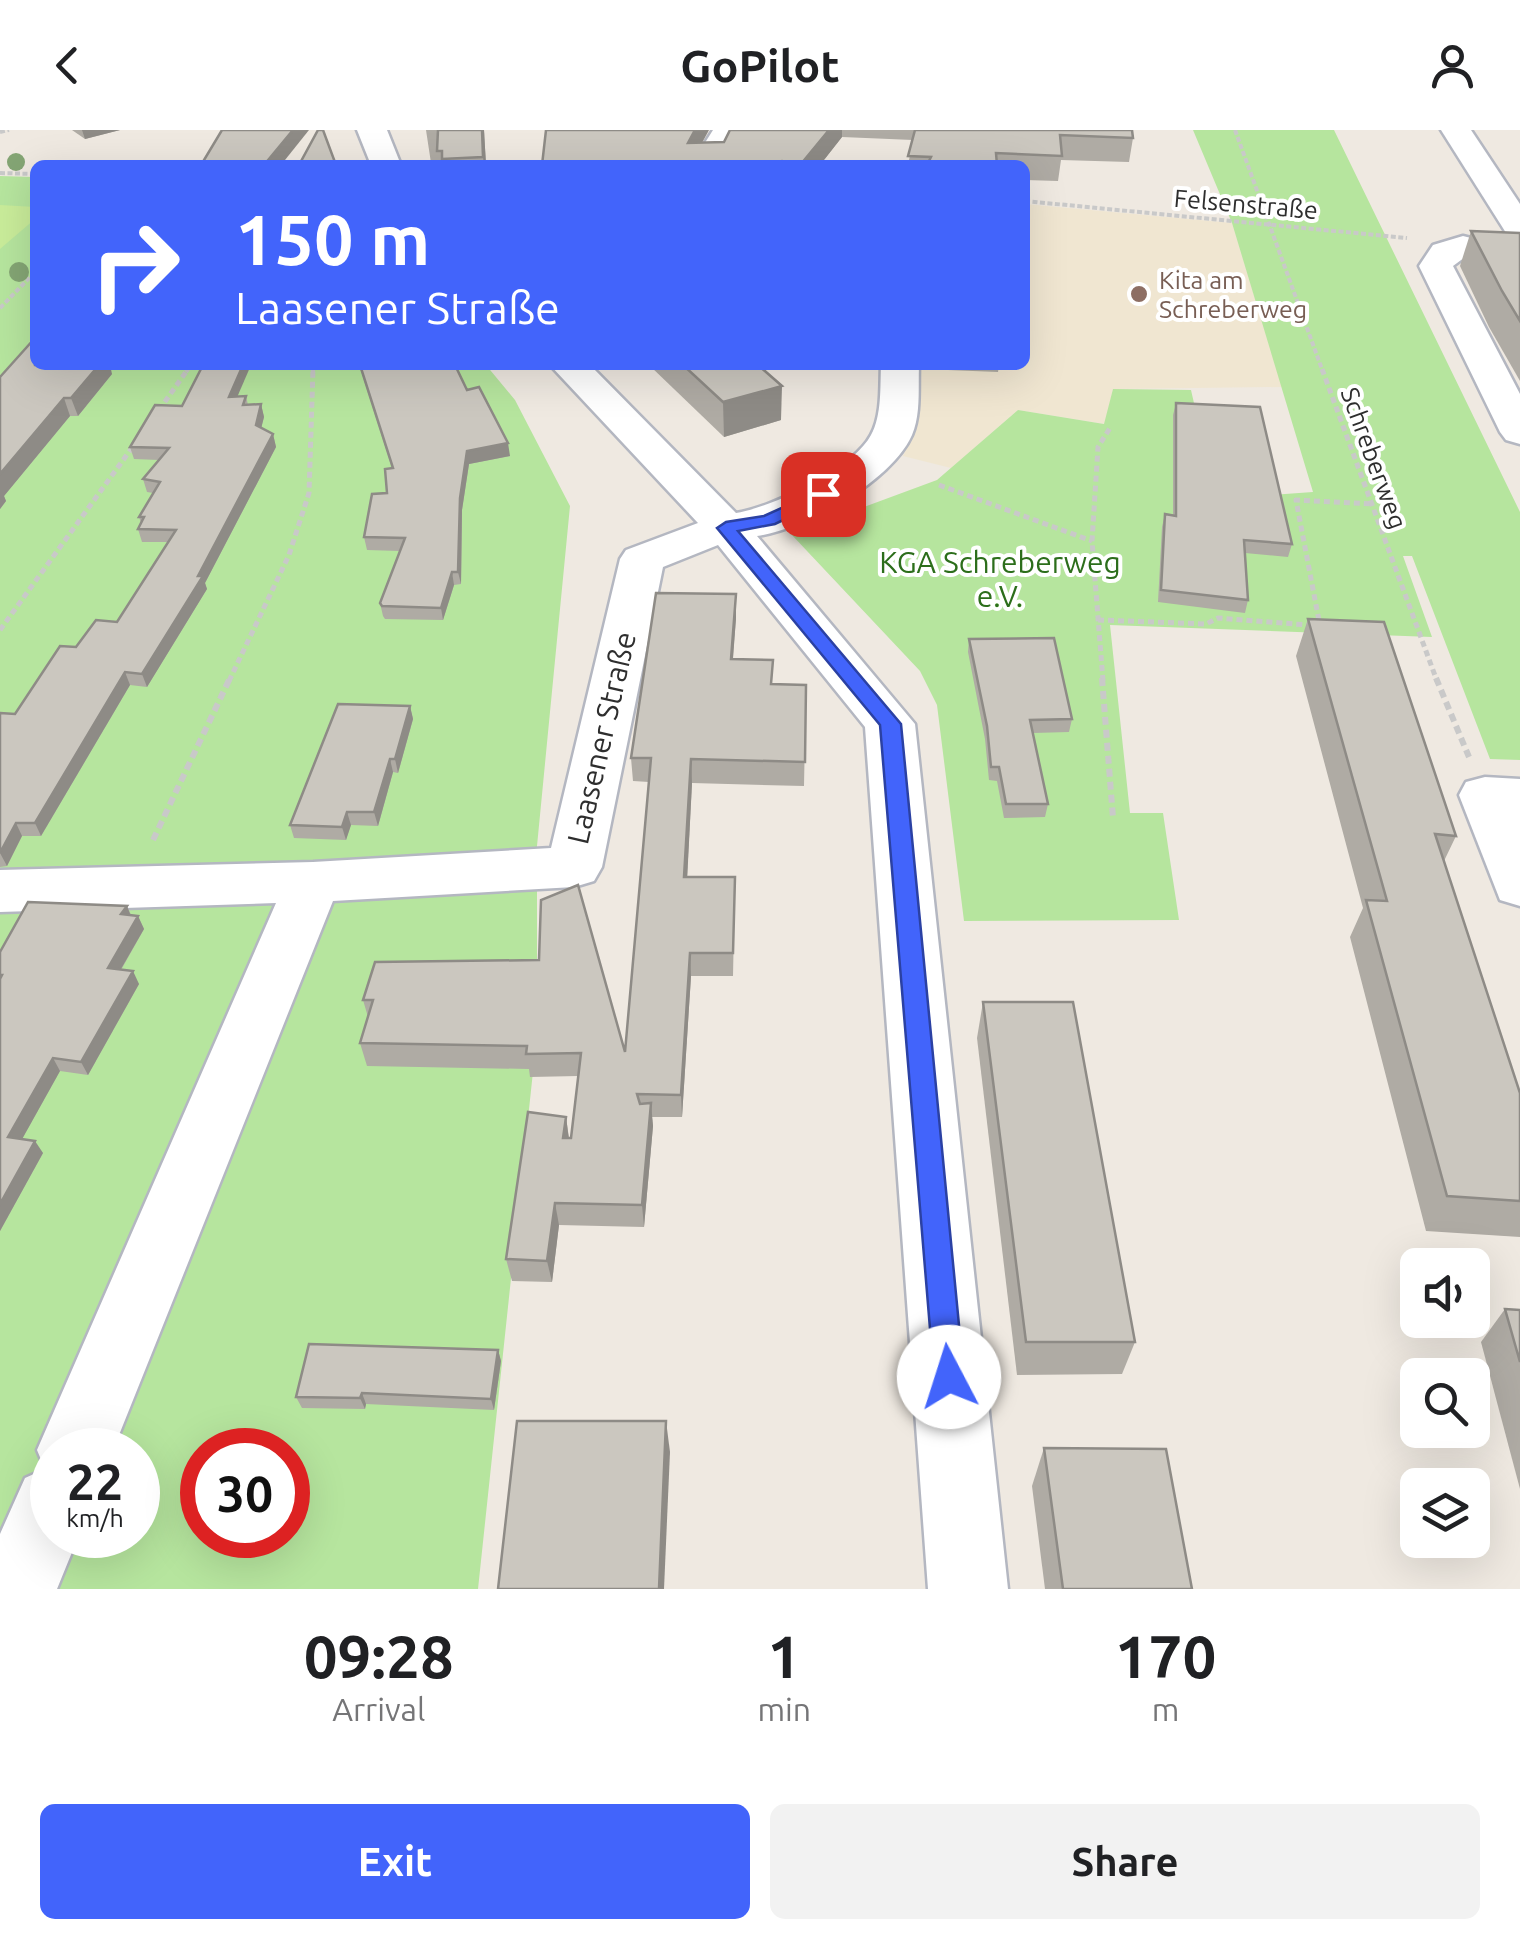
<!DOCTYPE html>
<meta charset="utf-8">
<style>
body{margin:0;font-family:Ubuntu,sans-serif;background:#f2f2f2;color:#202124;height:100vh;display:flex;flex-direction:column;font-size:38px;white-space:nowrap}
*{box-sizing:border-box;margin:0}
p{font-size:32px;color:#757577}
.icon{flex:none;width:55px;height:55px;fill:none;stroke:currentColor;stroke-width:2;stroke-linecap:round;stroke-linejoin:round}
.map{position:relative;height:1459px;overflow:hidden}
.panel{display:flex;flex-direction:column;background:#fff;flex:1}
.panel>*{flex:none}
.banner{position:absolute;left:30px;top:30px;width:1000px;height:210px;border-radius:15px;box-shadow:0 10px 40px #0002;background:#4264fb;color:#fff;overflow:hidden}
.buttons{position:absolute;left:1400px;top:1118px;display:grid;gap:20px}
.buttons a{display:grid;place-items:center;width:90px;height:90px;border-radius:15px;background:#fff;box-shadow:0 10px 40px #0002;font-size:50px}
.speed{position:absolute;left:30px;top:1298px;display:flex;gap:20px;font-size:50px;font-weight:700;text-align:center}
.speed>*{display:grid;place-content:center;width:130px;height:130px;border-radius:50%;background:#fff;box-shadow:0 10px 40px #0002;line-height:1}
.speed small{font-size:25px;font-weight:400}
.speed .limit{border:15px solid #d22;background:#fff;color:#111}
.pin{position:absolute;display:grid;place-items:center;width:85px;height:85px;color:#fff;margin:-42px;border-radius:20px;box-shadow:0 5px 15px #0006}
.me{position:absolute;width:110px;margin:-55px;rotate:355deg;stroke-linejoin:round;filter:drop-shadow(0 0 8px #0008)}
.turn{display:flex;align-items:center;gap:35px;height:210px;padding:0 40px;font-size:45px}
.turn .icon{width:130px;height:130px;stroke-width:2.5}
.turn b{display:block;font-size:70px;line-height:85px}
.eta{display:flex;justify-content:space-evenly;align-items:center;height:170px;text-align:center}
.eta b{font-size:60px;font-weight:700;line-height:70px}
.button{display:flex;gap:20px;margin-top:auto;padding:20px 40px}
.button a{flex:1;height:115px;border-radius:15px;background:#4264fb;color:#fff;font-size:40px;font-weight:700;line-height:115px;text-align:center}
.button a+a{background:#f2f2f2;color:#202124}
header{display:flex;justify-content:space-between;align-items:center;height:130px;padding:0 40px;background:#fff;font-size:45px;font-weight:700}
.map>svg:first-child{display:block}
.education{fill:#f0e6d1}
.green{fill:#b6e59e;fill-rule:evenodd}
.pitch{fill:#c9ec9a}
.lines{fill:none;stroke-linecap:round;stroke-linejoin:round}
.minor-casing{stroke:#b4b7c1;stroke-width:5}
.path-far2{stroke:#c9c9c9;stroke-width:4;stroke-dasharray:5 2.5;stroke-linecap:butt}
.path-far1{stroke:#c9c9c9;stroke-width:5;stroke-dasharray:6 4;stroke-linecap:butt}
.path{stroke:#c9c9c9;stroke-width:6;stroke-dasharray:8 5;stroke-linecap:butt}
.minor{fill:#fff;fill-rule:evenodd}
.tree{fill:#84a574}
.wall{fill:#afaba4}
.shaded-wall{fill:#8e8b86}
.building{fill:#cbc7bf;stroke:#8e8b86;stroke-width:2.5}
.route{fill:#4264fb;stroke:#2b41a3;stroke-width:2.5}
.education-dot{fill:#8d6e63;stroke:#fff;stroke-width:4}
.labels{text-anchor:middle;stroke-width:8;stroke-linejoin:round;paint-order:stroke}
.far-street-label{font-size:25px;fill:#2e2e2e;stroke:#fff}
.far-education-label{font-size:25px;fill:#785e54;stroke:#fff;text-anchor:start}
.park-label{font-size:30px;fill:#2c6e1b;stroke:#fff}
.street-label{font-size:30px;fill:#2e2e2e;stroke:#fff}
</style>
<header><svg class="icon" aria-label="back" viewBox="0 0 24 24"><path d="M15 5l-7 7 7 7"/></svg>GoPilot<svg class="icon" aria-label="person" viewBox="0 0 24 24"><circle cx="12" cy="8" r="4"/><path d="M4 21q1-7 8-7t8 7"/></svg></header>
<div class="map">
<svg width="1520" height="1459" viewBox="0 0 1520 1459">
<rect width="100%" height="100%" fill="#efe9e1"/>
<polygon class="education" points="1025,74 1232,93 1282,257 1113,259 1105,294 1018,280 951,338 903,326 918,294 914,235 1025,235"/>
<g class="green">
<polygon points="1193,0 1334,0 1520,382 1520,630 1490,629 1412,426 1403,426 1432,507 1110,495 1130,683 1163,683 1179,790 964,791 937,575 920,541 791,404 937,350 1018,280 1104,294 1113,259 1191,260 1214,361 1271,365 1313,362 1232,93"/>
<path d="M0,46l35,1v188h451l29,35 55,106 -33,340v188l-59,555h-478zM52,1320h86v85h-86zM202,1320h86v85h-86z"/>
</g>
<polygon class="pitch" points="0,75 35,77 35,89 0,119"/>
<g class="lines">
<defs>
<g id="minor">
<polygon points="357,0 387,0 401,35 371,35"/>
<polygon points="713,0 743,0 721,35 691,35"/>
<polygon points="1441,0 1471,0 1520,74 1520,109 1508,106"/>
<polygon points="1463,106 1475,109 1480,116 1453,136 1520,264 1520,314 1506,310 1500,302 1419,136 1433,115"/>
<path d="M550,235h40l146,148c37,-6 117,-44 135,-78 11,-20 9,-48 10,-70h38c-1,23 2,49 -7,70 -21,47 -107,94 -155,101l158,188 93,865h-80l-63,-862 -147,-182 -55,22 -61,300 -8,14 -20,6 -241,14 -220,549h-61v85h27l-22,54h-57v-55l25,-56 20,-9 -8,-19 239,-547 -276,9v-42l313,-8 238,-14 69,-289 6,-9 72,-27z"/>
<polygon points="1485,647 1520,649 1520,776 1500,770 1459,665 1466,652"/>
</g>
</defs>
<use href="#minor" class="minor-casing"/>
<g class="path-far2">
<polyline points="1235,0 1323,242"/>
<polyline points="0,2 9,0"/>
<polyline points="0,43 35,44"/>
<polyline points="1025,71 1407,108"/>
<polyline points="0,178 35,142"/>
<polyline points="186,242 191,235"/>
<polyline points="313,242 313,235"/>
</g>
<g class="path-far1">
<polyline points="1322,239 1437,551"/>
<polyline points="159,280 188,239"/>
<polyline points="939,355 1092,411"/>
<polyline points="1098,490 1206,494 1218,488 1320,496 1296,370 1373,374"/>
<polyline points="0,500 134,315"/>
<polyline points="229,551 289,425 309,363 313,239"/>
<polyline points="1103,551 1092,411 1098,317 1110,298"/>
</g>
<g class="path">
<polyline points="1102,548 1113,688"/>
<polyline points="1436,548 1469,627"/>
<polyline points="153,710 230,548"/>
</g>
<use href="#minor" class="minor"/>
</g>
<g class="tree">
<circle cx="16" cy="32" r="9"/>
<circle cx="19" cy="142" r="10"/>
</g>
<g class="wall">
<polygon points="72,0 120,0 85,9"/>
<polygon points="426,0 484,0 486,35 439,35 439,32 431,33"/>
<polygon points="730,0 1132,0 1133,8 1129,32 1061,30 1058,51 1025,50 1025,35 908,35 913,10 842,7 820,35 542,35 702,13 724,12"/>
<polygon points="1471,101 1520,103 1520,251 1489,197 1460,136"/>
<polygon points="359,235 455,235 467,260 510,326 469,334 462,380 461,454 454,455 443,490 385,489 383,486 380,473 400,421 367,420 364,407 387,363 392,338"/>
<polygon points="649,235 758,235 781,290 724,307"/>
<polygon points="948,235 999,235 998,242 948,240"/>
<polygon points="112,244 78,286 70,286 4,366 6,371 0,379 0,247"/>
<polygon points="238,266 246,266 248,275 261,274 264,287 261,298 273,304 276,317 205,453 207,459 147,557 130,555 41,706 22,706 7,736 0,737 0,583 15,584 76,517 117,492 168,412 142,412 138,399 141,393 139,387 153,363 147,362 143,349 159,330 134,329 130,317 182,276"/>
<polygon points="1176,273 1292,414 1288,427 1245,423 1248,470 1245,483 1158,472 1162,397 1165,384 1173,386 1173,285"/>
<polygon points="736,488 733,529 772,554 806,555 804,656 692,653 687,747 735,747 733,846 691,846 682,987 652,987 653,996 644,1097 559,1095 552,1152 512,1151 506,1129 566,987 569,1008 571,1008 578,946 530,947 529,939 367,936 360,913 368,887 363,870 375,832 625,922 649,652 633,651 631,628"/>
<polygon points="1308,489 1456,706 1444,731 1520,963 1520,1107 1426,1101 1350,807 1363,778 1296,526"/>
<polygon points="969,509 1072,589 1069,602 1033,603 1048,674 1045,687 1004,688 997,651 989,650 985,609 968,522"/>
<polygon points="410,576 413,589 398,643 393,642 378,696 351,695 346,710 294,708 290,695"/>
<polygon points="127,776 131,785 138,786 144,799 121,840 139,854 88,945 60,941 22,1009 43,1023 0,1101 0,822"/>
<polygon points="983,872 1135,1212 1122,1244 1017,1245 977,908"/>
<polygon points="1505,1179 1520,1180 1520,1359 1481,1212"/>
<polygon points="498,1220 501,1231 494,1280 366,1274 365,1279 302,1278 296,1267"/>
<polygon points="1044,1318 1192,1459 1045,1459 1032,1356"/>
</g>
<g class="shaded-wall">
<polygon points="82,0 120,0 85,9"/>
<polygon points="293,0 309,0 281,35 264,35"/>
<polygon points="482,0 484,0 486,35 484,35 483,27"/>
<polygon points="695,0 709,0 690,35 688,13"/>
<polygon points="829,0 842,0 842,7 820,35 801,35"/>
<polygon points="98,235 110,235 112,244 78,286 71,268"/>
<polygon points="243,235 251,235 232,279 229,267"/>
<polygon points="782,256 781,290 724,307 723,272"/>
<polygon points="64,268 70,286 4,366 6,371 0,379 0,344"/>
<polygon points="261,274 264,287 259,307 256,295"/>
<polygon points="273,304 276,317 205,453 207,459 147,557 142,544 198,446"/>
<polygon points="508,313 510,326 469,334 462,380 461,454 458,442 460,368 467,321"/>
<polygon points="452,442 454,455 443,490 441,478"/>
<polygon points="736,464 736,488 731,552 731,529"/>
<polygon points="125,542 130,555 41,706 35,693"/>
<polygon points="410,576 413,589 398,643 395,629"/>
<polygon points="390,629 393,642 378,696 374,682"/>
<polygon points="691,629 692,653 686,771 684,747"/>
<polygon points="347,682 351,695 346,710 342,697"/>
<polygon points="16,693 22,706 7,736 0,723"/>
<polygon points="127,776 132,789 121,784"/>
<polygon points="138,786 144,799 114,851 108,838"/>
<polygon points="690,823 691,846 682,987 681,965"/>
<polygon points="133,841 139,854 88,945 81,932"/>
<polygon points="53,928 60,941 16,1020 8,1007"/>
<polygon points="651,973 653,996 644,1097 642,1075"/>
<polygon points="566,987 569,1010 563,1008"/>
<polygon points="35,1011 43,1023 0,1101 0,1074"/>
<polygon points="555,1073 559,1095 552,1152 547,1131"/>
<polygon points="498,1220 501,1231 494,1280 491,1269"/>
<polygon points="362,1263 366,1274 365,1279 360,1268"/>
<polygon points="666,1291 670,1322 664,1459 659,1459"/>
</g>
<g class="building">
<polygon points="222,0 293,0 264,35 201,35"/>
<polygon points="318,0 323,0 336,35 299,35"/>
<polygon points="438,0 482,0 483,27 442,29 442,21 437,21"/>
<polygon points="546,0 695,0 688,13 724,12 730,0 829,0 801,34 782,31 776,35 542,35"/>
<polygon points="915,0 1132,0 1133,8 1060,5 1062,26 996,23 997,35 927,35 931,27 908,26"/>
<polygon points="1471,101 1520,103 1520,191 1502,161"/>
<polygon points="35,208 35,235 99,235 71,268 64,268 0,344 0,247"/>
<polygon points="203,235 243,235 229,267 246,266 243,275 261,274 256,295 273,304 198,446 203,446 142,544 125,542 35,693 16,693 0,723 0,583 15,584 60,516 76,517 96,490 117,492 176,400 138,399 144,387 139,387 160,352 143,349 169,318 130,317 155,275 182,276"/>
<polygon points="360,235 455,235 467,260 479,257 508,313 467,321 460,368 458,442 452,442 441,478 382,476 380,473 405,408 364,407 372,364 387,363 385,339 393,338"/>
<polygon points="683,235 758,235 782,256 723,272"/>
<polygon points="1176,273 1260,277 1292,414 1244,410 1248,470 1161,460 1165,384 1176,386"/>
<polygon points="656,463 736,464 731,529 773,530 771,554 806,555 805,632 691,629 684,747 735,747 733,823 690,823 681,965 637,964 640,974 651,973 642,1075 555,1073 547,1131 506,1129 528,982 566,987 563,1008 571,1008 581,923 526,924 527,916 360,913 373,870 363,870 375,832 539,830 541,770 578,755 625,922 651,628 631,628"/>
<polygon points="1308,489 1384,492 1456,706 1435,704 1520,963 1520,1071 1447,1066 1366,770 1387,771"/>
<polygon points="1054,508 1072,589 1030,590 1048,674 1006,674 999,637 991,637 987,596 969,509"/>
<polygon points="338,574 410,576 395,629 390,629 374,682 347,682 342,697 290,695"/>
<polygon points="28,772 127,776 121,784 138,786 108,838 133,841 81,932 53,928 8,1007 35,1011 0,1074 0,849 2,845 0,845 0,822"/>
<polygon points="983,872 1073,872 1135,1212 1026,1212"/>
<polygon points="1505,1179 1520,1180 1520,1232"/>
<polygon points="309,1214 498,1220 491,1269 362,1263 360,1268 296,1267"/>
<polygon points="517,1291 666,1291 659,1459 498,1459"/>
<polygon points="1044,1318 1166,1319 1192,1459 1063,1459"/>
</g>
<polygon class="route" points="823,359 831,364 829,368 775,394 738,401 901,594 964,1247 959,1257 949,1261 938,1257 934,1247 880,595 717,398 726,392 764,386"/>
<circle class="education-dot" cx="1139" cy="164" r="10"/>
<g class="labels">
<g class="far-street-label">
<text transform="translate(1246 74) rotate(5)" y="9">Felsenstraße</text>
<text transform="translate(1374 328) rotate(70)" y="9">Schreberweg</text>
</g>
<g class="far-education-label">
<text x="1159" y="159">Kita am<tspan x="1159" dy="29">Schreberweg</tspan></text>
</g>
<g class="park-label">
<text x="1000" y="443">KGA Schreberweg<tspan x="1000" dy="34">e.V.</tspan></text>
</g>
<g class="street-label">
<text transform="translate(602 608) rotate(-77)" y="10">Laasener Straße</text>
</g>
</g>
</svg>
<div class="buttons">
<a><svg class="icon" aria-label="sound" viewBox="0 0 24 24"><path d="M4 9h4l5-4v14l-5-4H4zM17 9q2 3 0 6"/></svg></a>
<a><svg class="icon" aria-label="search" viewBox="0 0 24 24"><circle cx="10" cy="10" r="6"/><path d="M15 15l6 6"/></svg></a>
<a><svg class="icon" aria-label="layers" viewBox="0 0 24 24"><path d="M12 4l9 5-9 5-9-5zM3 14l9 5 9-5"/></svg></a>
</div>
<div class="speed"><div>22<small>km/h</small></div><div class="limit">30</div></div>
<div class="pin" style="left:823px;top:364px;background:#d93025"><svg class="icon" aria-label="arrive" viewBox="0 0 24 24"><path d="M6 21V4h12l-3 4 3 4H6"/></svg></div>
<svg class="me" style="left:949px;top:1247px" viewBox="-20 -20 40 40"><circle r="19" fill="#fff"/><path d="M0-13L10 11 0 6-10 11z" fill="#4264fb"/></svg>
<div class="banner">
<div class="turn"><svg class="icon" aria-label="right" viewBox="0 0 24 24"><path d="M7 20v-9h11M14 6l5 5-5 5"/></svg><div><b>150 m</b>Laasener Straße</div></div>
</div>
</div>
<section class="panel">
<div class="eta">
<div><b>09:28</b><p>Arrival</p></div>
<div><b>1</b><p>min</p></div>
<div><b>170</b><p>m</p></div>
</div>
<div class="button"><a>Exit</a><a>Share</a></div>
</section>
